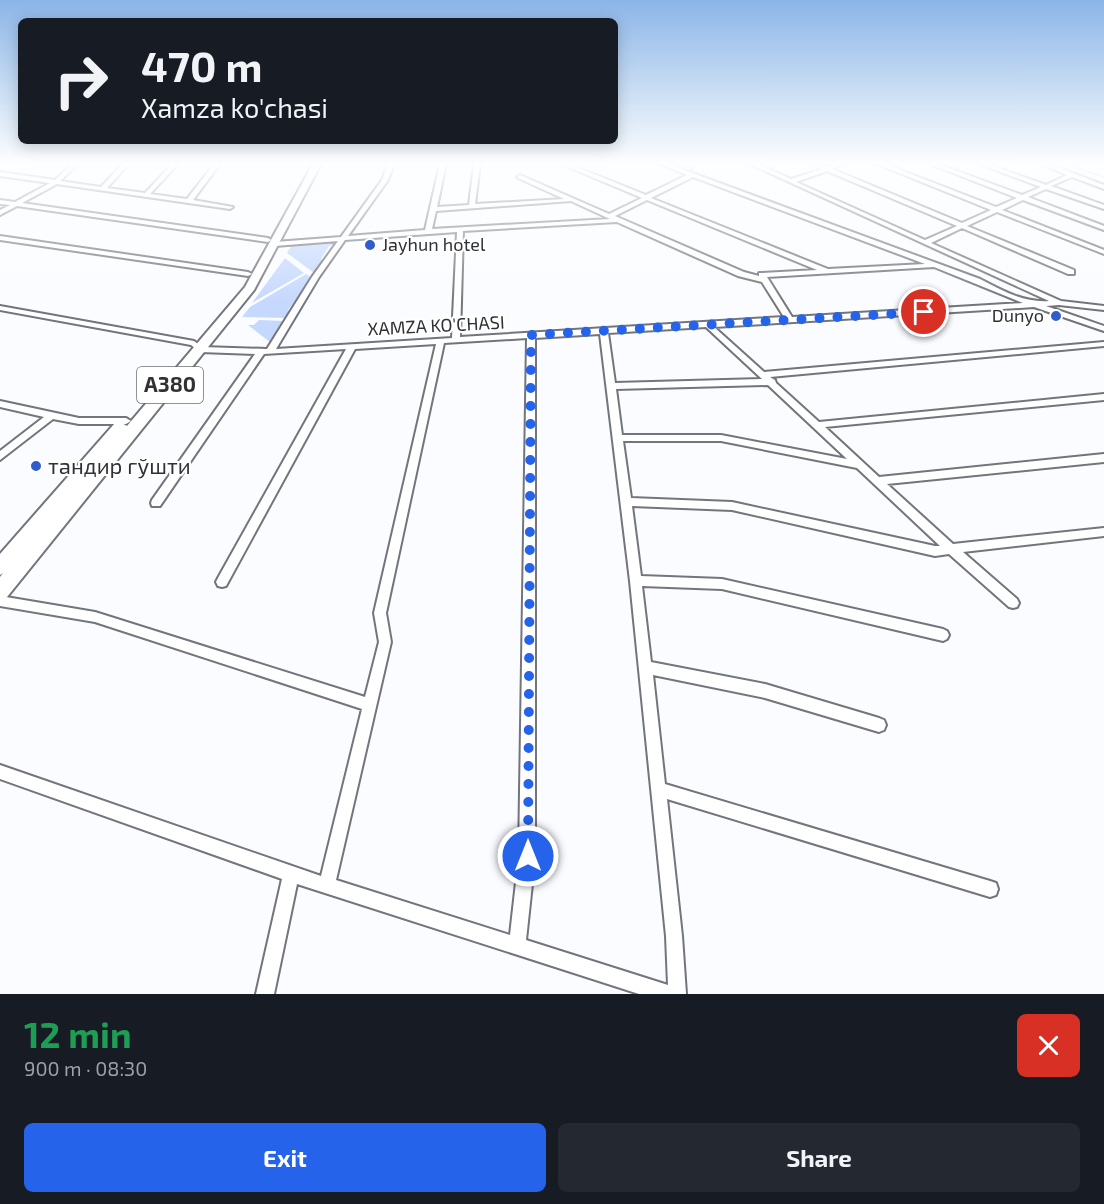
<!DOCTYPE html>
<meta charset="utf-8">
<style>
body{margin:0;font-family:"Exo 2",sans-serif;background:#242831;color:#f1f3f6;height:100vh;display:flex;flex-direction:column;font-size:22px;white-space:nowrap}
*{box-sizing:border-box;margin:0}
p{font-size:20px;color:#9ea1a6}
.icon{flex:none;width:33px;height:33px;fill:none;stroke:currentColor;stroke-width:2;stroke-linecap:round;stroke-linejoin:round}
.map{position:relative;height:994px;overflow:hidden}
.drawer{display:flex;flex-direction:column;background:#171b24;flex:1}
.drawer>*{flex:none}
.banner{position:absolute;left:18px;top:18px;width:600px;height:126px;border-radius:9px;box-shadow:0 3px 15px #0003;background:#171b24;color:#f1f3f6;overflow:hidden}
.pin{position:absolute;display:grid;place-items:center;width:51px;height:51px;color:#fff;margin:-26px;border:3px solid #fff;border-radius:50%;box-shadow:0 2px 6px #0007}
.me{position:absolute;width:66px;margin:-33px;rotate:0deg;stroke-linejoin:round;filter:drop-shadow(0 0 4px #0008)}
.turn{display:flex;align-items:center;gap:21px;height:126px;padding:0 24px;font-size:27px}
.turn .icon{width:78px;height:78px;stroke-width:2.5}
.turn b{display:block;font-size:42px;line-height:51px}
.round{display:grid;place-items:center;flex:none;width:63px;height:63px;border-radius:9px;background:#242831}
.summary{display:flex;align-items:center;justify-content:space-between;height:102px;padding:0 24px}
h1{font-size:36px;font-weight:700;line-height:45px;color:#1e9e55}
.action{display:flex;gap:12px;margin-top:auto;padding:12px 24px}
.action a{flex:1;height:69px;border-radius:9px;background:#2563eb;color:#fff;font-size:24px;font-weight:700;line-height:69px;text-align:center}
.action a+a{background:#242831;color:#f1f3f6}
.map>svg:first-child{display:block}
.green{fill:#c5d8fd}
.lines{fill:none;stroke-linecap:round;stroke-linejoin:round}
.stream{stroke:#9fb6e5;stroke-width:1.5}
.minor-casing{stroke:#72757c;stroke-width:4}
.highway-casing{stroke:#72757c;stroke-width:4}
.minor{fill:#fff;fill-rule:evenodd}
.highway{fill:#fff;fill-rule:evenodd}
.route{stroke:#2563eb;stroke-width:10;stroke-dasharray:0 18}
.poi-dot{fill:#315ccc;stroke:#fff;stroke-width:2}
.labels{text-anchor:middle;stroke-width:4.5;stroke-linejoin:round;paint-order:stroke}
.far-poi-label{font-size:18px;fill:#2f3134;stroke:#fff;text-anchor:start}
.far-street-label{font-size:18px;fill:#2f3134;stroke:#fff}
.shield{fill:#fff;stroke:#6d6f71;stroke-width:1.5}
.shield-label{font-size:21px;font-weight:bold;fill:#2f3134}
.poi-label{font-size:22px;fill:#2f3134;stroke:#fff;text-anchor:start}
</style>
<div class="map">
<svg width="1104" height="994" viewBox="0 0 1104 994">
<rect width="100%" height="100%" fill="#fafcff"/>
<g class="green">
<polygon points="333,241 335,244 329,246 321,259 324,262 318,271 313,272 287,253 292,245"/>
<polygon points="285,258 304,273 252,303"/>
<polygon points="306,274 312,278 288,310 290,313 286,318 242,317 250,307"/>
<polygon points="259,320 284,321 270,342 248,325 254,325"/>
</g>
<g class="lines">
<polyline class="stream" points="1066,164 1104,177"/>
<defs>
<g id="minor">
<polygon points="72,164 78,164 60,181 101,187 123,164 129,164 107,188 145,193 172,164 178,164 150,194 187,199 214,164 220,164 193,200 233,207 230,209 57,184 22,203 268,238 271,240 268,242 17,206 0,215 0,210 10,205 0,204 0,200 15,202 50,183 0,176 0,172 55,180"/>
<path d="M388,164h6l-6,16 -40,56 77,-6 15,-66h6l-9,43 32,-2 5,-41h6l-5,40 89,-5 -46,-21 -1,-1 3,-2 89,39 33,-16 -81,-34h8l77,31 41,-20 -27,-11h8l312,115c21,11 44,24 69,22l-299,-137h8l33,15 31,-10 -9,-5h8l6,3 8,-3h8l-11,5 130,54 29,-13 -114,-46h8l111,43 21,-9 -87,-34h8l84,31 19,-8 -62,-23h8l59,21 21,-10 -26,-11h8l55,21v4l-32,-12 -21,9 53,19v4l-58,-20 -18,8 76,29v4l-81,-30 -21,10 102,40v4l-107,-42 -30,14 107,44v4h-6l-106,-46 -31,15 130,58 43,5v4l-45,-5 -13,1 58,20v5l-70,-24 -320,20 50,45 340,-30v4l-334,31 5,3 1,3 43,39 285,-28v6l-279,27 54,50 225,-23v8l-217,22 66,60 151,-16v8l-141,16 54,47 2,4 -2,4 -4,1 -4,-1 -60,-53 -14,2 -203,-46 -100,-4 9,70 81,3 221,50 4,2 2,4 -2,4 -4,2 -221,-52 -80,-3 9,76 114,22 114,34 5,2 2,5 -2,5 -5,2 -114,-34 -112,-23 12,109 325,97 6,2 2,6 -2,6 -6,2 -323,-98 15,137 4,58h-47l-342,-110 -23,110h-18l26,-115 -282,-100v-14l321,111 41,-167 -267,-87 -95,-16v-10l95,16 270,85 14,-55 -5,-29 62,-269 -81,5 -129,237 -4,1 -4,-1 -2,-4 2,-4 128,-229 -82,5 -104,152h-8l-1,-3 1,-3 103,-146 -55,-2 -9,-7 -191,-35v-4l194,35 8,6 65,2 45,-72 26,-36 -63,5 -3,-2 3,-2 66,-5 41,-57zM827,171l130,55 -32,14 -129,-58zM693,177l232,87 -97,5 -177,-71zM647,200l170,70 -55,3h-3v3l-15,-4 -129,-56zM571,201l39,18 -178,10 4,-18zM617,222l121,54 24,6 22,35 -324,20 3,-106zM457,232l-5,106 -176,11 43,-72 26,-37zM934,267l89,36 -231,14 -25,-40zM706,327l56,52 -147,4 -7,-50zM600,334l30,247 36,355 2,49 -142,-45 9,-84v-518zM527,338l-8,518 -9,79 -174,-55 55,-238 -5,-29 58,-270zM768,385l79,74 -126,-24h-99l-6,-46zM623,441h98l136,27 83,78h-5l-203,-44 -101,-4z"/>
<polygon points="690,164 696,164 690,169 686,169 685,168"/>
<polygon points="0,236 248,272 252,274 248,276 0,240"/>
<polygon points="0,401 79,418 126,418 131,421 126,424 79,424 53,419 0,460 0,451 44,417 0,407"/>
</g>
<polygon id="highway" points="313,164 321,164 254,290 7,597 0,599 0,577 3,573 0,575 0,554 115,423 120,422 127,426 245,287"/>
</defs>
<use href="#minor" class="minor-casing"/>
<use href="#highway" class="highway-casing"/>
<use href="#minor" class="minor"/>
<use href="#highway" class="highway"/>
</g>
<linearGradient id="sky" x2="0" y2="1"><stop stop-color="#8bb5e7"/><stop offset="0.54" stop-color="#fdfeff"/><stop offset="1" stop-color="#fdfeff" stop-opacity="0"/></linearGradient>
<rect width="1104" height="303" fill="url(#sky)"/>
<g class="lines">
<polyline class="route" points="528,856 531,335 924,312"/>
</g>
<g class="poi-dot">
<circle cx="370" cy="245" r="6"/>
<circle cx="1056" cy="316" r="6"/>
<circle cx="36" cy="466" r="6"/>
</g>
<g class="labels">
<g class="far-poi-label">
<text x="382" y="251">Jayhun hotel</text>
<text x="1044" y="322" text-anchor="end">Dunyo</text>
</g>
<g class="far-street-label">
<text transform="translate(436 326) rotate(-3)" y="6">XAMZA KO'CHASI</text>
</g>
<rect class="shield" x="137" y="367" width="66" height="36" rx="4.5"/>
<g class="shield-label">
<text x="170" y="392">A380</text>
</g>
<g class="poi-label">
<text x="48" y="474">тандир гўшти</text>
</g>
</g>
</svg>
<div class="pin" style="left:924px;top:312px;background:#d93025"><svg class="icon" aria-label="arrive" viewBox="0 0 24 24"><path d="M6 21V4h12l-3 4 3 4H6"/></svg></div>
<svg class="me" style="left:528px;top:856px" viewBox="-20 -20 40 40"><circle r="17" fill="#2563eb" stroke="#fff" stroke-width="3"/><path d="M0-11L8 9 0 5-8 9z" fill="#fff"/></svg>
<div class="banner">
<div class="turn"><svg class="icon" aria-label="right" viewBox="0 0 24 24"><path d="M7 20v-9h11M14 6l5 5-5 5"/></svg><div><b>470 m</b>Xamza ko'chasi</div></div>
</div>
</div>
<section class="drawer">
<div class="summary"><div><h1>12 min</h1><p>900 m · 08:30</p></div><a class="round" style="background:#d93025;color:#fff"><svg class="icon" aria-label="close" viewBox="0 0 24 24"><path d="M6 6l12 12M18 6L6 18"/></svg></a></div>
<div class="action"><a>Exit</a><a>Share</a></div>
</section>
